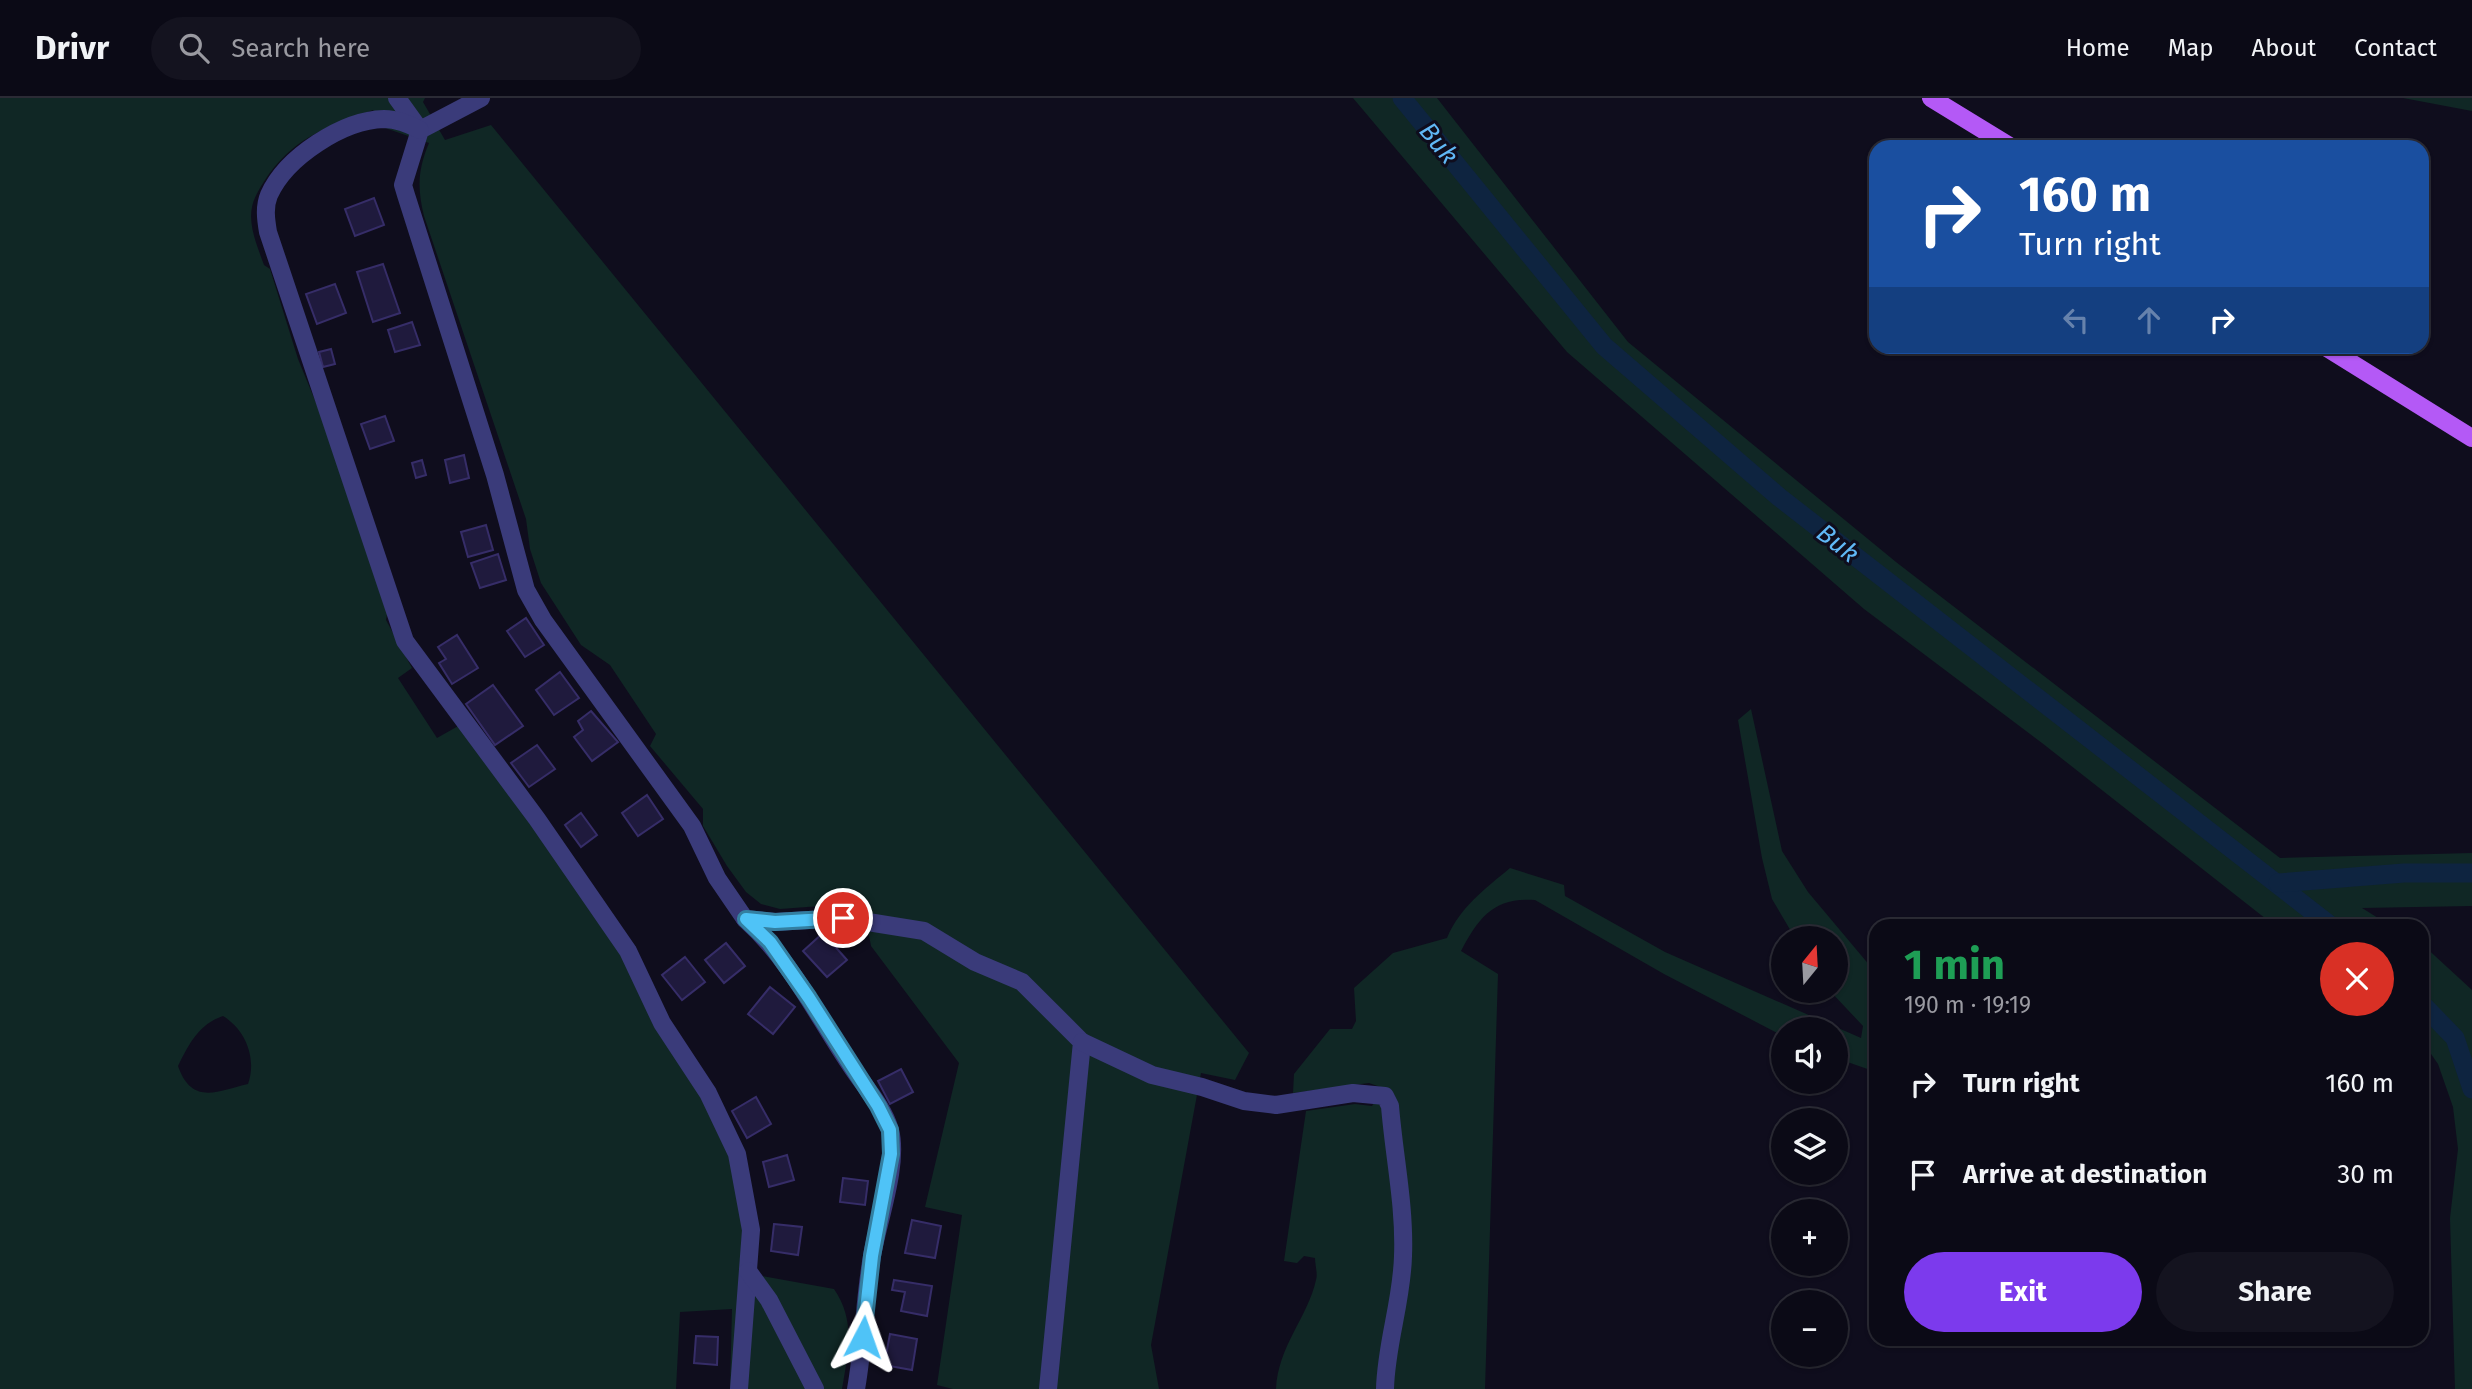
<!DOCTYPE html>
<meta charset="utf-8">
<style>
body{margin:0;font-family:"Fira Sans",sans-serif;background:#14131f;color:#f1f3f6;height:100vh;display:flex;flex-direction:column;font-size:26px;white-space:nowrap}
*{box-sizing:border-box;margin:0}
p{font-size:23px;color:#9a9aa1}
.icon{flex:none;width:38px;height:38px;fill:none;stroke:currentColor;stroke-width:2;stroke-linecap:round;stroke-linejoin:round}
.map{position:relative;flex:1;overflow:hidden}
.sheet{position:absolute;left:1869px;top:821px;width:560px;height:427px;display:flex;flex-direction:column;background:#0b0a16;border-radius:21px;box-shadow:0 2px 5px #0004,0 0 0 2px #2b2b35}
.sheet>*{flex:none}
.hud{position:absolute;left:1869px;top:42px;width:560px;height:214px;border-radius:21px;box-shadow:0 2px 5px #0004,0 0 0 2px #2b2b35;background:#1a4fa0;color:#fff;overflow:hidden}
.needle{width:46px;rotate:18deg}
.fabs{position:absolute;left:1771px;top:828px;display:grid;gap:14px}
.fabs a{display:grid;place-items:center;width:77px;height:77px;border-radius:50%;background:#0b0a16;box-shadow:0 2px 5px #0004,0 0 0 2px #2b2b35;font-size:35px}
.pin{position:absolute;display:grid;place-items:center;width:60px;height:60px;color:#fff;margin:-30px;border:4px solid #fff;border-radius:50%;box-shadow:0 2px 7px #0007}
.me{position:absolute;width:77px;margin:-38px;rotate:4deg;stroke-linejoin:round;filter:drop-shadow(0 0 5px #0008)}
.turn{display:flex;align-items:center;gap:24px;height:147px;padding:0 35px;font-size:32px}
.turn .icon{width:91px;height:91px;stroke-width:2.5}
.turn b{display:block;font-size:49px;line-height:60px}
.lanes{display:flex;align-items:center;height:66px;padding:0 35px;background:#0003;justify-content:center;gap:35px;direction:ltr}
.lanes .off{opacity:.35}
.round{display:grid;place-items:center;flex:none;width:74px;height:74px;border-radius:37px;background:#14131f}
.overview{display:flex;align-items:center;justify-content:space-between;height:119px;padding:0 35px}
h1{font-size:42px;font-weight:700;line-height:52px;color:#1e9e55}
.cta{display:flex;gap:14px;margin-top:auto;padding:14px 35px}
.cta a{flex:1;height:80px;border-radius:42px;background:#7c3aed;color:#fff;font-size:28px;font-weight:700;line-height:80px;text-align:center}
.cta a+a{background:#14131f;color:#f1f3f6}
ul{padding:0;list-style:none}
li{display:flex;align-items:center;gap:21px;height:91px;padding:0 35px}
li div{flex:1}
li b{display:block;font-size:26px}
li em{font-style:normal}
header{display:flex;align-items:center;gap:42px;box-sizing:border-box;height:98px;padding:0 35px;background:#0b0a16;border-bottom:2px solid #2b2b35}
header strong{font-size:33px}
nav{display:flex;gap:38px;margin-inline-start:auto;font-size:24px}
.search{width:490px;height:63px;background:#14131f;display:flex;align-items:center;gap:18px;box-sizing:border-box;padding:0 24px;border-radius:38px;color:#9a9aa1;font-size:26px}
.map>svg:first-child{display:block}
.green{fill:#102725;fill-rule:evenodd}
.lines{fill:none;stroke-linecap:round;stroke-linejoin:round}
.canal{stroke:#0e2440;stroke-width:19}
.building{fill:#1f1a3d;stroke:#362d68;stroke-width:2}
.minor{stroke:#3a3b7a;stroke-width:18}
.primary{stroke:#b459f6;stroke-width:18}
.route-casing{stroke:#337fa1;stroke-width:18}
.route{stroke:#4fc3f7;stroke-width:12}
.labels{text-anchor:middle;stroke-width:6;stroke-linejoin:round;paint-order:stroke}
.water-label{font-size:26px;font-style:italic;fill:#60b8f6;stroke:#0f0d1d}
</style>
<header>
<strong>Drivr</strong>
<div class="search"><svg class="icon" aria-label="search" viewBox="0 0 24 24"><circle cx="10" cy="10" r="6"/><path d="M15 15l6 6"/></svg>Search here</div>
<nav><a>Home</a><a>Map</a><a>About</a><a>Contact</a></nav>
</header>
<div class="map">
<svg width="2472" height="1291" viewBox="0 0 2472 1291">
<rect width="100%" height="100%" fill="#0f0d1d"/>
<g class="green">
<path d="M0,0h425l-2,4 22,38 46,-15 758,928 -14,27 -34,-7 -50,272 8,44h-206l-16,-4 25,-170 -37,-8 34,-144 -88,-117 -7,-37 -30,-4 -54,4 -19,-5 -15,-12 -19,-26 -24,-40v-17l-53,-63 6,-12 -46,-69 -29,-20 -40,-62 -11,-34 -4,-30 -102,-303c-7,-28 -6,-47 5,-73l-44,-15 -12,-18c-43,16 -75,25 -104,64 -6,9 -15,22 -17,33 -4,19 6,41 12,58l6,4 28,90 23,56 67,194 -2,11 26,48 -14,10 39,60 23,-13 161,226 81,144 30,61 14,73 -6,43 94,17c22,32 14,63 8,100h-112l2,-80 -52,3 -4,77h-676zM223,918c23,14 34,43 25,68 -30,7 -56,22 -70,-18 11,-22 21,-42 45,-50z"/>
<polygon points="1353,0 1437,0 1628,244 1896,464 2280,760 2472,755 2472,808 2362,810 2391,828 2275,828 2042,645 1864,511 1567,254"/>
<polygon points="2403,0 2472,0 2472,13"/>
<path d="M1751,611l31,142 26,41 68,81v99l-40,-14v-29h-53v7l-119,-62 -129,-74c-41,-3 -56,17 -74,51l37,23 -13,415h-209c2,-43 32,-72 40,-109 2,-6 -1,-15 -1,-22l-11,-2 -7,7 -13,-2 22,-150 49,-7 17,2 11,-18 -14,-5 -76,10 1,-19 36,-45h22l4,-8 -2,-33 39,-35 54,-15c13,-31 38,-49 63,-70l54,17 1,11 100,56 196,86 2,-12 -33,-35 6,-1v-52h-41l-23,-39 -10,-41 -24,-138z"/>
<polygon points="2422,846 2472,892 2472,1291 2455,1291 2450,1120 2458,1051 2453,1009 2438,966 2422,943"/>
</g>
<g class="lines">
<g class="canal">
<polyline points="1402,0 1604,248 1779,399 2331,828"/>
<polyline points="2278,785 2404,775 2472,775"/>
<polyline points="2422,906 2455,940 2472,991"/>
</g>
</g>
<g class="building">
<polygon points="374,100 384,127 355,138 345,111"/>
<polygon points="383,166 400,215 373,224 357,174"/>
<polygon points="335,186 346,215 317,226 306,196"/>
<polygon points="412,224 420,247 395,254 388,232"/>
<polygon points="331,251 335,266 323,269 319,254"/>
<polygon points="385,318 394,343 370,351 361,326"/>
<polygon points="464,357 469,380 450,385 445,362"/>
<polygon points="422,362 426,377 416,380 412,365"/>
<polygon points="486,427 493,452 468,459 461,434"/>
<polygon points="498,456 506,482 480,490 471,465"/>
<polygon points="526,520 544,547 525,559 507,533"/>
<polygon points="457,537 478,570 452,586 439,565 446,561 438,549"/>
<polygon points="560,574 579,600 554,617 536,592"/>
<polygon points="493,587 523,628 495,647 466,606"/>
<polygon points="591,613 618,644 592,663 574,639 583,632 578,623"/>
<polygon points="537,647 555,671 529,689 511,665"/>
<polygon points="647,697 663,721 638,738 622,715"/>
<polygon points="581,715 597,737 581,749 565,727"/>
<polygon points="823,835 847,862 827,879 803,853"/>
<polygon points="726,845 745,868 724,885 705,862"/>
<polygon points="685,859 705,884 682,902 662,877"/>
<polygon points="770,889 795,909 773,936 748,916"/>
<polygon points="901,971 913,994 890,1006 878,983"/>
<polygon points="756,999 771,1026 747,1040 732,1013"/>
<polygon points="787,1057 794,1082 769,1089 763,1064"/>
<polygon points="843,1080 868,1083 865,1107 840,1104"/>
<polygon points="912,1122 941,1128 935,1160 905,1155"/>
<polygon points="774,1126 802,1129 798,1157 771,1153"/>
<polygon points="894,1182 932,1188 927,1218 901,1213 905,1194 892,1192"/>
<polygon points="890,1236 917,1241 912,1272 884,1267"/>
<polygon points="696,1238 718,1239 717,1267 694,1265"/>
</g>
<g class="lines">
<g class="minor">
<polyline points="397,0 420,32"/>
<polyline points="481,0 420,32 403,87 406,97 495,377 526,492 543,522 692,728 717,780 745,821 775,824 843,820 924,833 975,864 1022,884 1082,944 1048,1291"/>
<path d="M420,32c-12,-6 -23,-11 -36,-11 -41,1 -98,38 -115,76 -5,12 -3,25 -1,37l137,409 132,178 91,132 34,72 46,70 29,61 14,76 -12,159"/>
<path d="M745,821c46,41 72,97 106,147 13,20 32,40 39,64 9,34 -12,91 -18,126 -8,45 -8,89 -16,133"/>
<path d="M1082,944l70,33 50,12 42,14 32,4 77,-12 32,3 5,10c4,50 15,100 13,150 -1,45 -17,88 -18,133"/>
<polyline points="748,1173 769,1202 815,1291"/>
</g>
<g class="primary">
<polyline points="1931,0 2011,49"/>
<polyline points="2324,248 2472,340"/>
</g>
</g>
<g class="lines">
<defs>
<polyline id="route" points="843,820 775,824 746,821 770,844 809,900 878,1008 890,1032 891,1056 872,1158 863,1239"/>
</defs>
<use href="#route" class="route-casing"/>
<use href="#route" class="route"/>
</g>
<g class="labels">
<g class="water-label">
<text transform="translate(1439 45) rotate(51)" y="9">Buk</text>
<text transform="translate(1838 445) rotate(38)" y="9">Buk</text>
</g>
</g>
</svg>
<div class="fabs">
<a><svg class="needle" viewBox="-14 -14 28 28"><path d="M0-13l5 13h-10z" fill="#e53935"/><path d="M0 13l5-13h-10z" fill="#9a9aa1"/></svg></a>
<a><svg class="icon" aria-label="sound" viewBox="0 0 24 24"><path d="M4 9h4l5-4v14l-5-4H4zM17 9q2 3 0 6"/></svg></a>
<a><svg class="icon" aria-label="layers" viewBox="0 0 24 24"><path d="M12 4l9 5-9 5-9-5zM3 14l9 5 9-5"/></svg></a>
<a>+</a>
<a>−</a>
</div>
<div class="pin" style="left:843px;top:820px;background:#d93025"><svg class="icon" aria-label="arrive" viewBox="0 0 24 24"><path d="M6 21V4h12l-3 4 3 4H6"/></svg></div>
<svg class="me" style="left:863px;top:1239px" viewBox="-20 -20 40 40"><path d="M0-17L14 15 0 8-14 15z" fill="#4fc3f7" stroke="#fff" stroke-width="4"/></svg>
<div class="hud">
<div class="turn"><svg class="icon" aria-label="right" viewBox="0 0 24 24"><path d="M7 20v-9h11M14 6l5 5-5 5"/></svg><div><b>160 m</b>Turn right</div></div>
<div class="lanes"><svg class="icon off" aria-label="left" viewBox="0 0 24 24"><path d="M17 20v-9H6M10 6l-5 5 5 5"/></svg><svg class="icon off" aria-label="ahead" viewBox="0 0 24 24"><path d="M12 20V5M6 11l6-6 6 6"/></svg><svg class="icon" aria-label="right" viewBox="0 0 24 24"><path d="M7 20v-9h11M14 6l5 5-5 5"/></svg></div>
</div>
<section class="sheet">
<div class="overview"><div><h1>1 min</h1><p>190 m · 19:19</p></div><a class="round" style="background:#d93025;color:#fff"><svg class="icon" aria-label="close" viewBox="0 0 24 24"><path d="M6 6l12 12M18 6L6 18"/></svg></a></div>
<ul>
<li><svg class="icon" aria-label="right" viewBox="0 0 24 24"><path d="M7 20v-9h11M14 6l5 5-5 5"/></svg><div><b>Turn right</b></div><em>160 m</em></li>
<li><svg class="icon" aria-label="arrive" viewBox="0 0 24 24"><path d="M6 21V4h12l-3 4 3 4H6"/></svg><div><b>Arrive at destination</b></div><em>30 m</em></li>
</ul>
<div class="cta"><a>Exit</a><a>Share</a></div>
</section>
</div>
